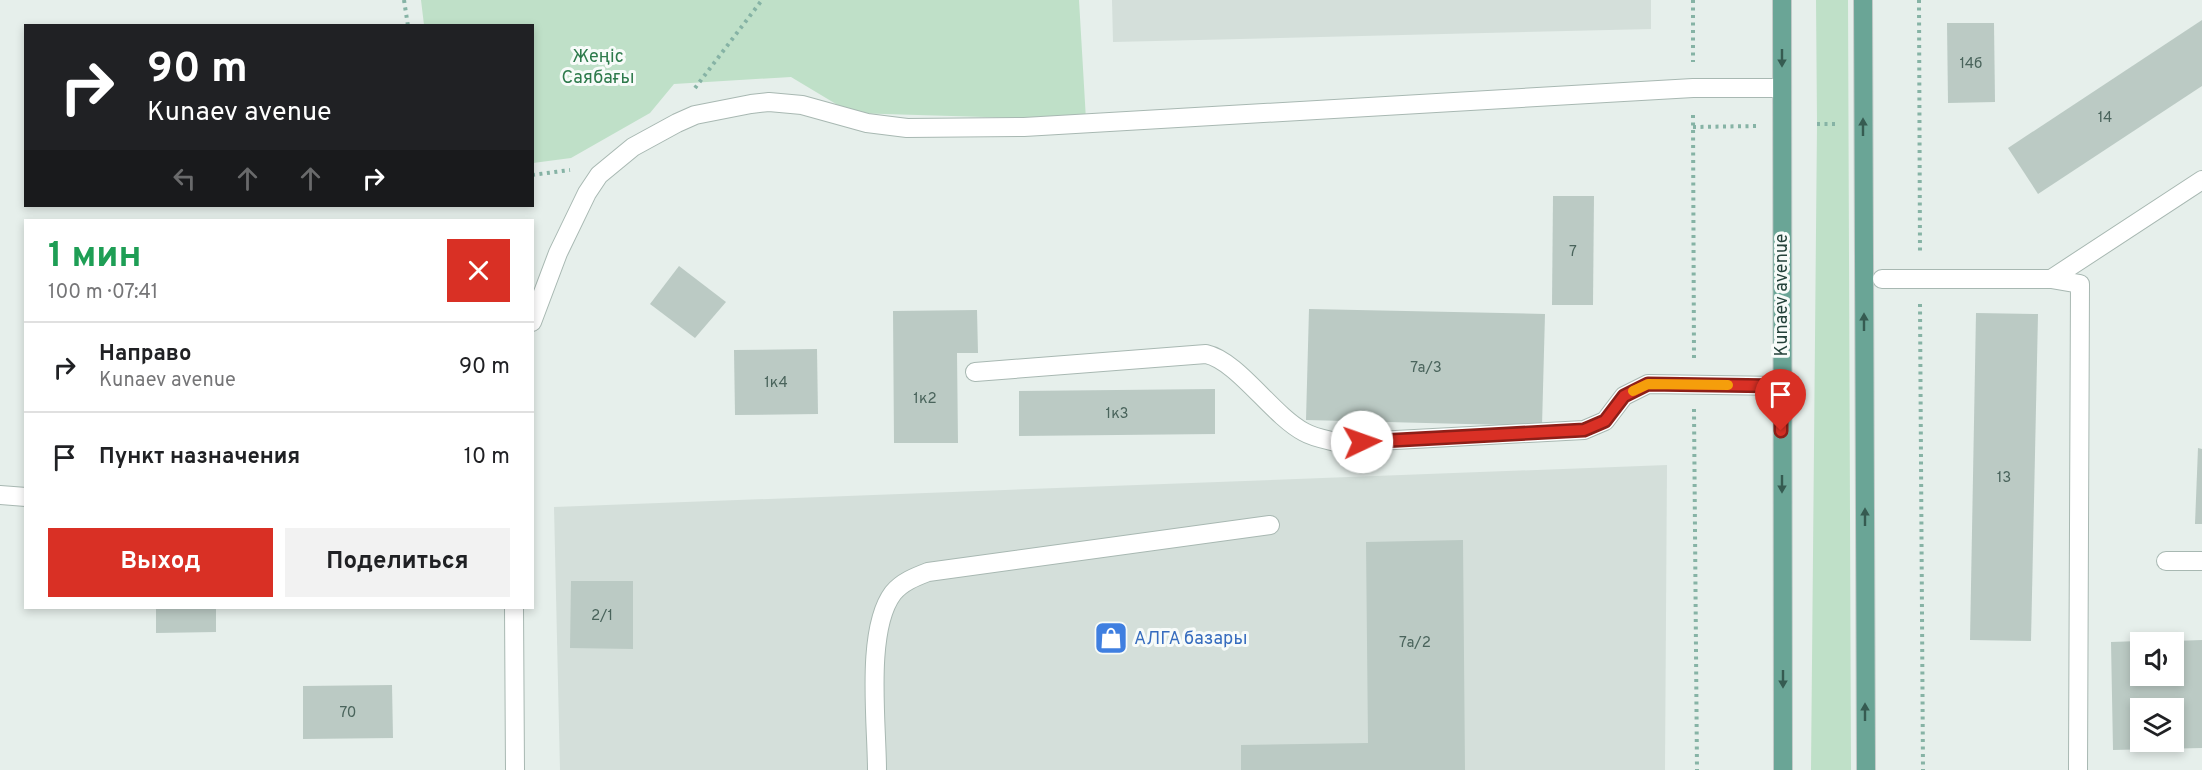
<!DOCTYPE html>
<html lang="ru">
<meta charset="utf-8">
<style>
body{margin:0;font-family:Overpass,sans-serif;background:#f2f2f2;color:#202124;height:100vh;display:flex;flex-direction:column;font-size:22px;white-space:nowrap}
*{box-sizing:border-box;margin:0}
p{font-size:20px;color:#757577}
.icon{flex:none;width:33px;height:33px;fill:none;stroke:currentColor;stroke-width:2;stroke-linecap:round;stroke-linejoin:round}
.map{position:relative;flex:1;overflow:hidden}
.sheet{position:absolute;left:24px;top:219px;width:510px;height:390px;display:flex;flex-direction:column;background:#fff;border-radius:0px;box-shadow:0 3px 9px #0003}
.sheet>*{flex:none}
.top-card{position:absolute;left:24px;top:24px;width:510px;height:183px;border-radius:0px;box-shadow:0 3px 9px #0003;background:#202124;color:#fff;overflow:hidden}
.buttons{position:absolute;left:2130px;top:632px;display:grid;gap:12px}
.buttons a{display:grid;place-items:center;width:54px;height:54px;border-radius:0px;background:#fff;box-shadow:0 3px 9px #0003;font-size:30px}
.pin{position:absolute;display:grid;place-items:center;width:51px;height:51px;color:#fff;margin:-62px -26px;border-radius:50% 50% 50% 0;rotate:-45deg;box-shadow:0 0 6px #0007}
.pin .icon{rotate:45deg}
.me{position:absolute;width:66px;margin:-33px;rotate:87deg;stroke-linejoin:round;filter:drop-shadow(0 0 4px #0008)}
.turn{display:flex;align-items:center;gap:21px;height:126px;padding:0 24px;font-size:27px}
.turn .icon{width:78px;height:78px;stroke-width:2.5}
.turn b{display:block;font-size:42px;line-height:51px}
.lanes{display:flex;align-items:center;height:57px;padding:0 24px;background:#0003;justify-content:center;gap:30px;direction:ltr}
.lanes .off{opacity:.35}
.round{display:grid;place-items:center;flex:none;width:63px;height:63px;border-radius:0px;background:#f2f2f2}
.headline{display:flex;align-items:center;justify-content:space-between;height:102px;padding:0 24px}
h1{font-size:36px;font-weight:700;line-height:45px;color:#1e9e55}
.button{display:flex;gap:12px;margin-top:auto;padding:12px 24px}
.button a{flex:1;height:69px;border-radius:0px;background:#d93025;color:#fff;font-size:24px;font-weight:700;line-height:69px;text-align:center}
.button a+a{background:#f2f2f2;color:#202124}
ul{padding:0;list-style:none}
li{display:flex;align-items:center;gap:18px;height:90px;padding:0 24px;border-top:2px solid #e0e0e0}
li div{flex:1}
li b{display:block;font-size:22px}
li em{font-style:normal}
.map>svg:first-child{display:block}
.built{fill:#d4dfda}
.green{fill:#bfe0c8}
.building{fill:#bbcac4;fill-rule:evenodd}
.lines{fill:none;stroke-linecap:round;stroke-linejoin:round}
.minor-casing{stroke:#a8b8b2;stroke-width:20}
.major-casing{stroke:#c2cac8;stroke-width:20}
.path{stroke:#86b3a5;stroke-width:4;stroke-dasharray:3 4.5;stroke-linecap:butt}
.minor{stroke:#fff;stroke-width:18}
.major{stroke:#6aa596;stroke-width:18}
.oneway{fill:#365b51}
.route-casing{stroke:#8d1f18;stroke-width:15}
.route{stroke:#d93025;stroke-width:10}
.slow{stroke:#f59e0b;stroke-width:10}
.labels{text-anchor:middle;stroke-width:6;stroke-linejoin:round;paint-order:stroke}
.number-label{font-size:15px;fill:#4a645c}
.park-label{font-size:18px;fill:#2d7a4b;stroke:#f7fbf9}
.street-label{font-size:18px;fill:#24423a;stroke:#f7fbf9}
.shop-label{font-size:18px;fill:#366cbe;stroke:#f7fbf9;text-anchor:start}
</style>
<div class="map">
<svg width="2202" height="770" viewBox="0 0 2202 770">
<rect width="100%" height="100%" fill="#e6efeb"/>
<g class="built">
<polygon points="1112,0 1651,0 1651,29 1113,42"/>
<polygon points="1667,465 1665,770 560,770 554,507"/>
</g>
<g class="green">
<polygon points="421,0 1079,0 1086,120 851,113 791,77 674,84 650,113 571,158 533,163 532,26 424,25"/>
<polygon points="1816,0 1848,0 1851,770 1811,770 1817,124"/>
</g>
<g class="building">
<polygon points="2202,20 2202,86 2038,194 2008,148"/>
<polygon points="1947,23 1994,23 1995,102 1948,103"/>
<polygon points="1553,196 1594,196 1593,305 1552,305"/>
<polygon points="679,266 726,302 695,338 650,304"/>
<polygon points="1309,309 1545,314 1542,426 1306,420"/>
<polygon points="977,310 978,353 957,353 958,443 894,443 893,311"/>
<polygon points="1976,313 2038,314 2031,641 1970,640"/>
<polygon points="817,349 818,414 735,415 734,350"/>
<polygon points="1215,389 1215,434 1019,436 1019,391"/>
<polygon points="2198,448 2202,449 2202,524 2195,524"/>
<polygon points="1463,540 1465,770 1241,770 1241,745 1368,743 1366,542"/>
<polygon points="571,581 633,581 633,649 570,648"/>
<polygon points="156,608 216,608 216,632 156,633"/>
<path d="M2202,640v108l-89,2 -2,-108 29,-1v34h34v-34zM2140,708h34v33h-34z"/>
<polygon points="392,685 393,738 303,739 303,686"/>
</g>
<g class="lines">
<defs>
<g id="minor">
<polyline points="1882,279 2051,279 2080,284 2078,770"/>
<polyline points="2051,279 2202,180"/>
<polyline points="532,322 558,253 587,193 599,175 633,147 677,123 695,115 751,104 769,102 802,105 867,123 907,128 1024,127 1693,88 1782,88"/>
<path d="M975,372l231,-18c32,7 66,61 98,78 10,6 25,8 36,11l244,-13 21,-9 19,-25 24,-12 133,2"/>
<polyline points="0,495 26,497"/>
<polyline points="2166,561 2202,561"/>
<polyline points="514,608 515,770"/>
<path d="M877,770c0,-46 -12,-140 16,-177 9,-11 22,-16 35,-21l342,-47"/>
</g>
<g id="major">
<polyline points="1782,0 1783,770"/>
<polyline points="1863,0 1866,770"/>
</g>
</defs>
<use href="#minor" class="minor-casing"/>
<use href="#major" class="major-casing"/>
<g class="path">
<polyline points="404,0 408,26"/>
<polyline points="1693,0 1693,62"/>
<polyline points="1919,0 1920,254"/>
<polyline points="695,88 762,0"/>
<polyline points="1693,115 1694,359"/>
<polyline points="1817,124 1839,124"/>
<polyline points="1693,127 1757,126"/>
<polyline points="532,175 570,170"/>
<polyline points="1920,304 1923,770"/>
<polyline points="1694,409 1697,770"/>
</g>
<use href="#minor" class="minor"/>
<use href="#major" class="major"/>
</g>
<defs><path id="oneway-solid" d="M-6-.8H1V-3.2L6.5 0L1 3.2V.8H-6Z" transform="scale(1.5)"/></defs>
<g class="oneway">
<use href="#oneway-solid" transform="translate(1782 58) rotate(90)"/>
<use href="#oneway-solid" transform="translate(1863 127) rotate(-90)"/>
<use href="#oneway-solid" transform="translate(1864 322) rotate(-90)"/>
<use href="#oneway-solid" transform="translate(1782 484) rotate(90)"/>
<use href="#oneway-solid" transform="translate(1865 517) rotate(-90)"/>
<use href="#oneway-solid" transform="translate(1783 679) rotate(90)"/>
<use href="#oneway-solid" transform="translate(1865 712) rotate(-90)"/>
</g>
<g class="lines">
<defs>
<polyline id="route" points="1362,442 1584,430 1605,421 1624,396 1648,384 1781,386 1781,431"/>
</defs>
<use href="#route" class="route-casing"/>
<use href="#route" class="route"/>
<polyline class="slow" points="1633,391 1648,384 1728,385"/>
</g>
<defs>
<symbol id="shop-square" viewBox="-11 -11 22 22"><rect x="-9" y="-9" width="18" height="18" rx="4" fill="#3f7fe0" stroke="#f7fbf9"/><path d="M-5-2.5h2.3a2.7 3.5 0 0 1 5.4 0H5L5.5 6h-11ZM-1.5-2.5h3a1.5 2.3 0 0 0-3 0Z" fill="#fff"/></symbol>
</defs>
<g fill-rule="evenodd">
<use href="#shop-square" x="1092" y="619" width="38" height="38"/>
</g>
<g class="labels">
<g class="number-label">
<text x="1971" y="68">14б</text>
<text x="2105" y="122">14</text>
<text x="1573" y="256">7</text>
<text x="1426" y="372">7а/3</text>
<text x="776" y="387">1к4</text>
<text x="925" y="403">1к2</text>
<text x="1117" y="418">1к3</text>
<text x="2004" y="482">13</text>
<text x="602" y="620">2/1</text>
<text x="1415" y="647">7а/2</text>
<text x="348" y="717">70</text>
</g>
<g class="park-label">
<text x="598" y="62">Жеңіс<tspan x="598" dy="21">Саябағы</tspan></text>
</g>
<g class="street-label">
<text transform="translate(1781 295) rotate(-90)" y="6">Kunaev avenue</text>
</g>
<g class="shop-label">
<text x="1134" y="644">АЛГА базары</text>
</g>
</g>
</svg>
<div class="buttons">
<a><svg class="icon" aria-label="sound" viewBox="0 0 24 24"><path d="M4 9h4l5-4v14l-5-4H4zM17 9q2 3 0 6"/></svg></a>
<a><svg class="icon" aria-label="layers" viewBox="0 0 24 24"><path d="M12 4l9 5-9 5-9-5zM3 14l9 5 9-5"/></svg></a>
</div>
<div class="pin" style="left:1781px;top:431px;background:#d93025"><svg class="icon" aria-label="arrive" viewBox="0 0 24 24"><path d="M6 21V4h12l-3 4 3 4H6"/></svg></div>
<svg class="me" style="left:1362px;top:442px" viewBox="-20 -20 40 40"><circle r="19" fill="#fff"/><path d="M0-13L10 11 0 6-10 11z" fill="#d93025"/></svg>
<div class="top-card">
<div class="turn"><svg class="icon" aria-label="right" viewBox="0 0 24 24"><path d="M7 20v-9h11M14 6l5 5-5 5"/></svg><div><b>90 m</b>Kunaev avenue</div></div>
<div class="lanes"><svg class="icon off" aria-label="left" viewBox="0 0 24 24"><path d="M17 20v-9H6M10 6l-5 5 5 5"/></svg><svg class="icon off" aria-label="ahead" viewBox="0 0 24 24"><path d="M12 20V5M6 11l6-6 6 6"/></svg><svg class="icon off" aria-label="ahead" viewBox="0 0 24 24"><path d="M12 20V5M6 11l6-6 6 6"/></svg><svg class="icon" aria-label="right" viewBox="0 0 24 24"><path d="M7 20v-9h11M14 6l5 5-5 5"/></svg></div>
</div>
<section class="sheet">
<div class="headline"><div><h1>1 мин</h1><p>100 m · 07:41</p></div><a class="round" style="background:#d93025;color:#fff"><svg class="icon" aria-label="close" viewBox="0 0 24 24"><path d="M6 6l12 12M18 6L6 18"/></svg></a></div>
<ul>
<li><svg class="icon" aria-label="right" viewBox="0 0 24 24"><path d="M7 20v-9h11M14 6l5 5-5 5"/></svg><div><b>Направо</b><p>Kunaev avenue</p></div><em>90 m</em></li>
<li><svg class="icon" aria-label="arrive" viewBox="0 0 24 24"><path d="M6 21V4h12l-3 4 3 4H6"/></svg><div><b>Пункт назначения</b></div><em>10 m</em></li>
</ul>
<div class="button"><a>Выход</a><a>Поделиться</a></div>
</section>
</div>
